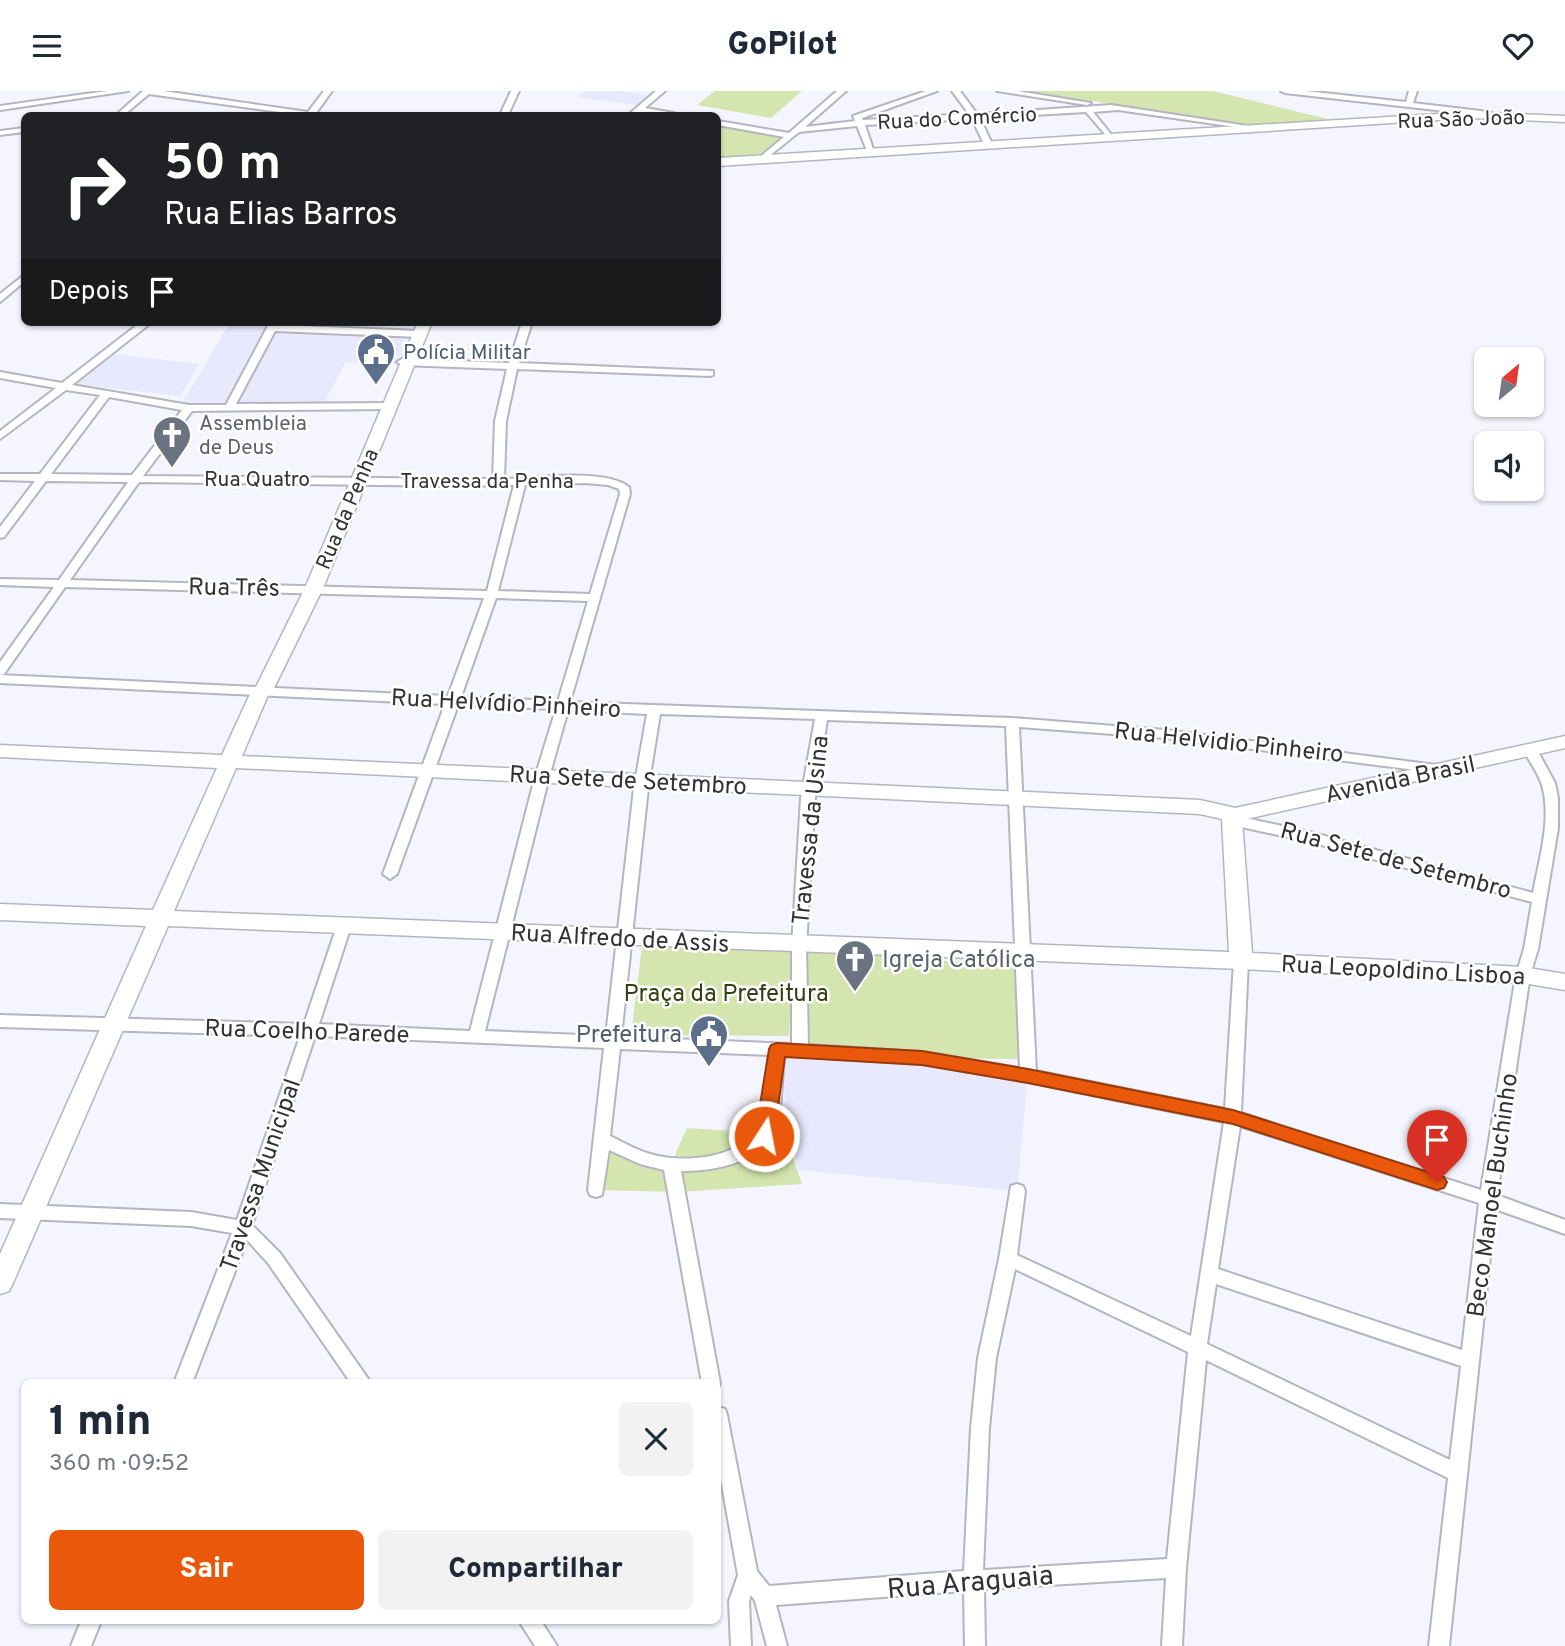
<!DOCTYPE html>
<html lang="pt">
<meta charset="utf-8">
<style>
body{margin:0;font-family:Overpass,sans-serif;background:#f2f2f3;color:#1f2937;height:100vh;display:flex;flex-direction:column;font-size:26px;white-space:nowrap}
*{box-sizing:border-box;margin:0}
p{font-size:23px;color:#747a83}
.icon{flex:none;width:38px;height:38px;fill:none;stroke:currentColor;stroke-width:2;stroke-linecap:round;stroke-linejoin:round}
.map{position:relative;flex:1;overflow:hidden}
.details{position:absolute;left:21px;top:1288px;width:700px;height:245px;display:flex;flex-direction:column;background:#fff;border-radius:10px;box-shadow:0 2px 5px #0004}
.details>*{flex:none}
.guide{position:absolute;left:21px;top:21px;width:700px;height:214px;border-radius:10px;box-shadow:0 2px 5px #0004;background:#202124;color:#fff;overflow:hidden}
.needle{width:46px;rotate:29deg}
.controls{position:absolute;left:1474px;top:256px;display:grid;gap:14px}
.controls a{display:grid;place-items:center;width:70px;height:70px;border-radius:10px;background:#fff;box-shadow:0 2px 5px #0004;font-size:35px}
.pin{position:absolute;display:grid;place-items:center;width:60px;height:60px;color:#fff;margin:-72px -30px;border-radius:50% 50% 50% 0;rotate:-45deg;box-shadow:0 0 7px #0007}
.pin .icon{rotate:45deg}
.me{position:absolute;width:77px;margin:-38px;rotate:11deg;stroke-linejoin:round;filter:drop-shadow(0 0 5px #0008)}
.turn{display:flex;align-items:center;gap:24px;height:147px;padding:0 28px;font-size:32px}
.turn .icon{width:91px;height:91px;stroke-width:2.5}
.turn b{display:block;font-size:49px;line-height:60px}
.then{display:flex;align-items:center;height:66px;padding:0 28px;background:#0003;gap:14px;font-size:26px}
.round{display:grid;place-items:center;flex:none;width:74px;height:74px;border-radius:10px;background:#f2f2f3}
.overview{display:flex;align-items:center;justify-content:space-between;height:119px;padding:0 28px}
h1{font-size:42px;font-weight:800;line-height:52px}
.cta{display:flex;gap:14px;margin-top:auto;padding:14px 28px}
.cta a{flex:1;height:80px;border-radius:10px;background:#ea580c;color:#fff;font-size:28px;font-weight:800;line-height:80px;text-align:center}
.cta a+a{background:#f2f2f3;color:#1f2937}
header{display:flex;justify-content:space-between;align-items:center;height:91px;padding:0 28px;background:#fff;font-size:32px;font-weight:800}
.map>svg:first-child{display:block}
.built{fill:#e8e9fc}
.green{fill:#d4e5af}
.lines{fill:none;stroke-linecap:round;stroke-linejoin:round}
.street-casing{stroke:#b5b5c0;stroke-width:4}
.secondary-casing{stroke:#b5b5c0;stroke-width:3}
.street{fill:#fff;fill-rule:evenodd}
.secondary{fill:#fff;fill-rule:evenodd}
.route{fill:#ea580c;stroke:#983908;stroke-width:2}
.labels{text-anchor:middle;stroke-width:5;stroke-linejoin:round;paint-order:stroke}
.far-street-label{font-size:21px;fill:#323236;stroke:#fff}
.far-service-label{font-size:21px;fill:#4e5e75;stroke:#fff;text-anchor:start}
.far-worship-label{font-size:21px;fill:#5b616d;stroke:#fff;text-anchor:start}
.street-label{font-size:24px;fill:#323236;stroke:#fff}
.worship-label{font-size:24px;fill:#5b616d;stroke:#fff;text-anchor:start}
.park-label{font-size:24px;fill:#343f12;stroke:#fff}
.service-label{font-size:24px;fill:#4e5e75;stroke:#fff;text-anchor:end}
.near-street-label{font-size:28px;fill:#323236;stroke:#fff}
</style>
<header><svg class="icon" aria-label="menu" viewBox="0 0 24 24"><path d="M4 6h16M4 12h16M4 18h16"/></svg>GoPilot<svg class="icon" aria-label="heart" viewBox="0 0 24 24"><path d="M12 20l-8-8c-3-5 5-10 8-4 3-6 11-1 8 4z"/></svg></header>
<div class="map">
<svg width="1565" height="1555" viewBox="0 0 1565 1555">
<rect width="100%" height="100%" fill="#f4f5fe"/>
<g class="built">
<polygon points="584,0 621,0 648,4 636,14 578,6"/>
<polygon points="230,231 278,231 274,237 413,245 402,272 345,272 323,314 180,316"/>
<polygon points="115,263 199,273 180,305 74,293"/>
<polygon points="777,958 1028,985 1017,1100 798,1079"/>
</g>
<g class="green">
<polygon points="715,0 802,0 771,27 697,14"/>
<polygon points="1025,0 1213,0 1328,28 1259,35"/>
<polygon points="718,35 782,46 763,67 718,69"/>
<polygon points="642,855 793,861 789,945 631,944"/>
<polygon points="799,855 933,870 1013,870 1022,968 922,967 800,959"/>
<polygon points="687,1037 765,1042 747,1059 690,1071 790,1058 802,1093 678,1101 596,1099 602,1048 671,1073"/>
</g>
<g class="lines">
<defs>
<g id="street">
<polygon points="107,0 128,0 0,19 0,15"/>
<polygon points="143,0 163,0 308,21 324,0 332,0 316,22 319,24 302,24 149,3 124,24 116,24"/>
<polygon points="511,0 519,0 508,24 500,24"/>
<polygon points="656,0 665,0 645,17 674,22 678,24 641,21 636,24 628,24"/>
<polygon points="837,0 846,0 805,36 855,30 853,25 926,0 937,0 862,27 863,29 969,23 952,0 960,0 977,23 1111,14 1261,37 1257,39 1118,19 1093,21 1114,47 1110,49 1086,21 980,27 993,55 989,57 985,55 972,28 865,34 875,64 868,62 857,35 799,41 763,70 760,70 760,66 784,46 718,34 718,30 789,42"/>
<polygon points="997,0 1017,0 1091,12 1087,14"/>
<polygon points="1281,0 1305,0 1406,11 1409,0 1417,0 1413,12 1489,21 1493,23 1489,25 1285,2"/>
<polygon points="24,37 24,41 0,44 0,40"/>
<polygon points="24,184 24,191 0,211 0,203"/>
<path d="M141,231h11l-80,63 117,20h37l44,-83h10l-2,3 142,6 5,3 -5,3 -145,-6 -39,73 154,-1 5,3 -5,3 -198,2 -49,65 350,3 2,-58 12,-52 -105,-4 -5,-3 5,-3 107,4 13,-41h10l-13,41 194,8v4l-3,1 -193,-7 -11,52 -2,58c31,-1 101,-11 125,8l1,7 -60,208 442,16 154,12 278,36 2,3 -2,3 -5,1 -273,-35 -147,-11 17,344 189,38 9,-148 2,-4h10l2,4 -7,152 240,77 35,-215 8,-26 8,-47 -222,-60 -78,-17 -7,-5 7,-5 78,17 223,61c6,-34 19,-74 9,-108 -4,-12 -12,-23 -18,-34l2,-3h10l19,35 3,15v30l-20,121 -8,26 -33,220 68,25v14l-70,-25 -46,437h-20l19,-168 -242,-118 -20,208 -4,78h-20l4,-68 -182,11 1,57h-20l-1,-55 -188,14 11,41h-20l-12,-45 -4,-6 -2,6 2,45h-20l-2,-45 9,-26 -20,-112v-56l7,2 2,6 30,156 12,15 195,-15 7,-143 7,-70 21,-99 12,-73 6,-2 6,2 2,5 -8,64 174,81 33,-214 -196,-40 -106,-18 -138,-9c-2,20 -2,54 -8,72 -13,36 -62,44 -95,44l39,212 -2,6v-6h-16l-38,-213 -24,-6 -31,-14 -7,45 -6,2 -6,-2 -2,-5 16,-142 -289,-12 -63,189 28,28 91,130h-20l-83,-120 -21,-23 -55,143h-18l58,-150 -41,-7 -191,-8v-14l191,8 46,8 63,-184 -300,-9v-12l304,9 33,-98 7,-5 7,5 -32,98 151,7 65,-254 21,-68 -98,-4 -61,169 -7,5 -7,-5 62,-170 -445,-21v-8l448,21 36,-98 -419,-11 -61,87 -4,1v-13l54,-75 -54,-2v-6l59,1 69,-98 -82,-1 -42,56 -4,1v-11l35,-46 -35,-1v-6h40l60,-79 -34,-5 -66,49v-8l56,-43 -56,-10v-6l62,11zM109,306l73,13 -50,65 -81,-1zM139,391l325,4 50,-1 -27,106 -417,-11zM585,392l23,2 11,4 1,5 -30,100 -92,-3 27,-106zM496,507l92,3 -30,100 -97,-4zM568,619l79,4 -13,74 -28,248 -121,-5 64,-254zM660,623l155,5 -14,79 -9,148v98l-171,-7 27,-249zM827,629l179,6 14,342 -98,-16 -114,-7 -2,-99 9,-148zM620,958l149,6 -9,70c-20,34 -75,39 -110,29 -14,-4 -27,-12 -40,-18zM1240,1035l239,77 -17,147 -244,-81zM1015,1178l173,83 -21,207 -184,11 6,-142 7,-70zM1216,1193l245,82 -11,94 -243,-116z"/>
<polygon points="81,1530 101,1530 91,1555 71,1555"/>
<polygon points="519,1530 541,1530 557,1555 535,1555"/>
</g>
<g id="secondary">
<polygon points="1470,21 1565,25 1565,31 1470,27 718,75 718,67"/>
<path d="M418,231h14l-109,266 -49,100 -6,7 -26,61 958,44 35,8 330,-72v12l-323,72 10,133 271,14 42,7v16l-42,-7 -282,-14 -1073,-43 -155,357 -4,8 -9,3v-40l146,-328 -146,-6v-16l153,6 64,-142 -217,-11v-12l222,10 29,-63 6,-7 48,-97zM236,677l964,46 22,5 7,133 -1055,-41z"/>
</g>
</defs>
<use href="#street" class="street-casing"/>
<use href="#secondary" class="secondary-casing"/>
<use href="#street" class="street"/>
<use href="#secondary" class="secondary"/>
</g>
<polygon class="route" points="777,952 922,960 1028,978 1233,1019 1444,1086 1447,1091 1444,1097 1437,1099 1233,1033 1028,992 922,974 785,966 774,1045 771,1051 764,1053 758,1051 755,1045 769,958 771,954"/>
<defs>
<symbol id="civic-pin" viewBox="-11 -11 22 30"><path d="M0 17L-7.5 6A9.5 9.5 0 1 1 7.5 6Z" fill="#5c6f8a" stroke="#fff"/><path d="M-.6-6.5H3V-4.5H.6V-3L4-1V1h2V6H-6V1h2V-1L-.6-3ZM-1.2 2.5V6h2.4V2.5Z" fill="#fff"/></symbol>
<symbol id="church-pin" viewBox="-11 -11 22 30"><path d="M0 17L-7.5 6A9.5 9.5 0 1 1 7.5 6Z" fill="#6b7280" stroke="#fff"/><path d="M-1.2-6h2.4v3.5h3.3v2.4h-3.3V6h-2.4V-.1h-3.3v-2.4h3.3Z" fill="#fff"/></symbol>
</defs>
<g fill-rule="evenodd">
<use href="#civic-pin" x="354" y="239" width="44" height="60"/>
<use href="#church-pin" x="150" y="322" width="44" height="60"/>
<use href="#church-pin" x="833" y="846" width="44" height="60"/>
<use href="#civic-pin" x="687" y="921" width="44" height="60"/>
</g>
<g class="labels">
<g class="far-street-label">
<text transform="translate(957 27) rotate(-3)" y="7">Rua do Comércio</text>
<text transform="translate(1461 28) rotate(-2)" y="7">Rua São João</text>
<text x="257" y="395">Rua Quatro</text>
<text x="487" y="397">Travessa da Penha</text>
<text transform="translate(347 418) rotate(-67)" y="7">Rua da Penha</text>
</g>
<g class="far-service-label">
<text x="403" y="268">Polícia Militar</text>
</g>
<g class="far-worship-label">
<text x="199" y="339">Assembleia<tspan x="199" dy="24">de Deus</tspan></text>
</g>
<g class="street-label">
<text transform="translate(234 496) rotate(1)" y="8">Rua Três</text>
<text transform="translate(506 612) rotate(3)" y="8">Rua Helvídio Pinheiro</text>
<text transform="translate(1229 651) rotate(6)" y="8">Rua Helvidio Pinheiro</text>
<text transform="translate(1400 688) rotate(-12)" y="8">Avenida Brasil</text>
<text transform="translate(628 689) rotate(3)" y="8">Rua Sete de Setembro</text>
<text transform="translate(810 739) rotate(-84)" y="8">Travessa da Usina</text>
<text transform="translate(1396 769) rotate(15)" y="8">Rua Sete de Setembro</text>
<text transform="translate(620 847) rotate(3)" y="8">Rua Alfredo de Assis</text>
<text transform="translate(1403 879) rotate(3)" y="8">Rua Leopoldino Lisboa</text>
<text transform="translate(307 940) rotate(2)" y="8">Rua Coelho Parede</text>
<text transform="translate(260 1084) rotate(-71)" y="8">Travessa Municipal</text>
<text transform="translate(1492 1104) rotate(-82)" y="8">Beco Manoel Buchinho</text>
</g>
<g class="worship-label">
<text x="882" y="876">Igreja Católica</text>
</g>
<g class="park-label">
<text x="726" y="910">Praça da Prefeitura</text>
</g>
<g class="service-label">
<text x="682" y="951">Prefeitura</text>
</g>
<g class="near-street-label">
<text transform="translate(970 1490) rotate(-5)" y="10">Rua Araguaia</text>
</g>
</g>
</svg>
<div class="controls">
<a><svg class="needle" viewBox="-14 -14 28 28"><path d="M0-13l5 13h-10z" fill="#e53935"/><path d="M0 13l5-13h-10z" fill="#747a83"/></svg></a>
<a><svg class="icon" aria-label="sound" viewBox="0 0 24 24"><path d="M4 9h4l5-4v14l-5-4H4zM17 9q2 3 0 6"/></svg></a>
</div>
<div class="pin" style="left:1437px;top:1091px;background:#d93025"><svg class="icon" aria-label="arrive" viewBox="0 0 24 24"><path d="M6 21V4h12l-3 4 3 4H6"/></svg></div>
<svg class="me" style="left:764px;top:1045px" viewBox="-20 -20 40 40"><circle r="17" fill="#ea580c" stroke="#fff" stroke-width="3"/><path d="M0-11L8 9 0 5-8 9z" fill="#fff"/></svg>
<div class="guide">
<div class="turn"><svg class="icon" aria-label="right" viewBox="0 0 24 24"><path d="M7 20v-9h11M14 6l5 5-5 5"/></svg><div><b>50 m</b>Rua Elias Barros</div></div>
<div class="then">Depois<svg class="icon" aria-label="arrive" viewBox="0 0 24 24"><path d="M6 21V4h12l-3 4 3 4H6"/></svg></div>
</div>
<section class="details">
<div class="overview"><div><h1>1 min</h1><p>360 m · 09:52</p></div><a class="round"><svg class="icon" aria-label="close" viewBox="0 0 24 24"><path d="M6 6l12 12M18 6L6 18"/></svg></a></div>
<div class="cta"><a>Sair</a><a>Compartilhar</a></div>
</section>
</div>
